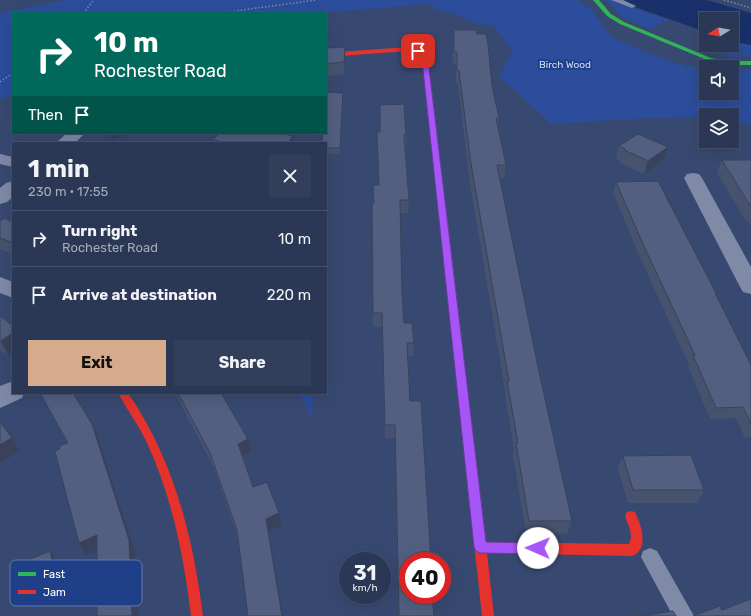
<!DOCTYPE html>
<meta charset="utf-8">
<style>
body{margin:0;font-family:Rubik,sans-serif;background:#323f5b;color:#f1f3f6;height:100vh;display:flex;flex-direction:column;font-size:15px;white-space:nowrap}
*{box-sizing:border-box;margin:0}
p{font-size:13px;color:#a5acb9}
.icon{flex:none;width:22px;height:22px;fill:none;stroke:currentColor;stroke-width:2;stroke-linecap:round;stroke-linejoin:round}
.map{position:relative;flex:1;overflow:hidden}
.details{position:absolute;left:12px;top:142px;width:315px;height:252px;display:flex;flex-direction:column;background:#2a3755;border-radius:0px;box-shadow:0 4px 16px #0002,0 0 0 1px #46516c}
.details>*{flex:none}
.top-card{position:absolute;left:12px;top:12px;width:315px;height:122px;border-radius:0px;box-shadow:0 4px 16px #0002,0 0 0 1px #46516c;background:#00695c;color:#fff;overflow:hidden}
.needle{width:26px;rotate:259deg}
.tools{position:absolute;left:699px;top:12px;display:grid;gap:8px}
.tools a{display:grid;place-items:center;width:40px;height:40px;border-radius:0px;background:#2a3755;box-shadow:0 4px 16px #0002,0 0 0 1px #46516c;font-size:20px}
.speed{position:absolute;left:339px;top:552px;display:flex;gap:8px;font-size:20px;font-weight:700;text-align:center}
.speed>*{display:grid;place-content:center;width:52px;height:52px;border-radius:50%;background:#2a3755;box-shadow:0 4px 16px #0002,0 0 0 1px #46516c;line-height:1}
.speed small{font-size:10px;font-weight:400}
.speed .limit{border:6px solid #d22;background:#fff;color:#111}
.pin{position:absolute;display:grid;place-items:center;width:34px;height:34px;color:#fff;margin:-17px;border-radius:8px;box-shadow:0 2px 6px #0006}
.me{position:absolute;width:44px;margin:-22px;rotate:271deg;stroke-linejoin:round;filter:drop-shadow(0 0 3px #0008)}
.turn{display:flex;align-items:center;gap:14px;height:84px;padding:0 16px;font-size:18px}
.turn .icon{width:52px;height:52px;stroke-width:2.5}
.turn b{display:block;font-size:28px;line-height:34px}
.then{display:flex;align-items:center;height:38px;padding:0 16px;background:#0003;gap:8px;font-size:15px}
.round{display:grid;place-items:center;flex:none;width:42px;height:42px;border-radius:0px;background:#323f5b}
.head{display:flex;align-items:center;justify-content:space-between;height:68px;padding:0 16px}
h1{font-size:24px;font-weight:700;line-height:30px}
.cta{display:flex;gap:8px;margin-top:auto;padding:8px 16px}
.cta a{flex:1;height:46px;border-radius:0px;background:#d6ab8b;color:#111;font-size:16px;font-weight:700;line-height:46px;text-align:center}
.cta a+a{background:#323f5b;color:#f1f3f6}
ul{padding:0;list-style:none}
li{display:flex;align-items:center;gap:12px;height:56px;padding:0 16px;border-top:1px solid #46516c}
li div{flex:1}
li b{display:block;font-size:15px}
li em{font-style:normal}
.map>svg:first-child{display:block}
.green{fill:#2c4d9b}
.water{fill:#19306a}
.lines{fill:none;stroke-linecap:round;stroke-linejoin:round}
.path{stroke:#7f8aa7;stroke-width:1.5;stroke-dasharray:1.5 2;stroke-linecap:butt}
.lane{fill:#7f8aa7;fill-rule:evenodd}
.street{fill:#7f8aa7;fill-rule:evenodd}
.fast{fill:#30b455;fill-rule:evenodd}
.jam{fill:#e5322d;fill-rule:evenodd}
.wall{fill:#47526e}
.shaded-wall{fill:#39425a}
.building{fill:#525f80;stroke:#39425a}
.route{fill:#a855f7;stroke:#6d37a1}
.labels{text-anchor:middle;stroke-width:4;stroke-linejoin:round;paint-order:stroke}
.far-park-label{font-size:10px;fill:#d1ddf8;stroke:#203f89}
.key{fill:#203f89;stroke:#6379ac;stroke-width:1}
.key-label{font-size:11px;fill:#fff}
</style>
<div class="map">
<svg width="751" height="616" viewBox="0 0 751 616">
<rect width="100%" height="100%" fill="#384971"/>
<g class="green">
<polygon points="65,0 577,0 591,9 612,38 674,63 706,69 706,93 732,93 732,70 751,70 751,125 732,121 732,115 706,115 706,117 650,118 551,124 499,76 513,51 494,26 474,23 455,14 437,10 430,4 318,13 13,13 13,95 0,99 0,13"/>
<polygon points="605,0 611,0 669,20 650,29 622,17 611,4"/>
<polygon points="732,41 751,45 751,56 729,57 705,51 717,45 732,45"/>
<polygon points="299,393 313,393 312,419"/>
</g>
<polygon class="water" points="621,0 707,0 751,13 751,45 732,41 732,19 706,19 706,32 632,6"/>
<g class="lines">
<g class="path">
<polyline points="724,0 751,8"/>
<polyline points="83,13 94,0"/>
<polyline points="181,13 212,13"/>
<polyline points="220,13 316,0"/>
<polyline points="0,82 13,73"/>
</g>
<g class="lane">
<polygon points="611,0 623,0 636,6 632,8"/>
<polygon points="650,548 657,551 694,616 673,616 641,557 643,551"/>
</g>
<g class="street">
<polygon points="67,133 85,133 75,143 56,143"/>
<polygon points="0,154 13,157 13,167 0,164"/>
<polygon points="693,173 699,174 702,178 751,267 751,294 743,292 740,287 684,178 687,174"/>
<polygon points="13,181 13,197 7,202 0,204 0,188 6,183"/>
<polygon points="0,277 13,282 13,298 0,293"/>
<polygon points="13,381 13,393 24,393 22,398 0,408 0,386"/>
</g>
<g class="fast">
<polygon points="593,0 599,0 611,14 624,22 711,58 727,61 751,61 751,65 727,65 707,60 620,24 607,16"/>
<polygon points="429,90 432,92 484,525 482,529 478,530 474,529 472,525 426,92"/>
</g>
<g class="jam">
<polygon points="408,47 422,51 428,60 431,93 426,92 422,60 418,53 408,51 326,57 326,53"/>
<path d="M118,393h10c46,67 65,144 75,223h-12c-7,-59 -19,-119 -44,-173 -8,-18 -20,-33 -29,-50z"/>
<path d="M631,511l4,1c6,13 15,37 -3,44l-145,-3 7,63h-12l-10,-91 2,-4 4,-1 4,1 4,21 143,2c5,-9 -1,-19 -4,-28l2,-4z"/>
</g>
</g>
<g class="wall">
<polygon points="454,30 477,34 492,86 499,118 498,128 506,165 504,178 500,178 538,367 572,521 567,534 526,533 513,455 514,450 505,394 505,390 469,177 458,83 456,83 456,64 453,63 453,41"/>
<polygon points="326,37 328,38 328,48 345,59 344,74 326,76"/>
<polygon points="343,99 340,154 326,154 326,143"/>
<polygon points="380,105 406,135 406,147 405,147 409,200 408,213 400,213 402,294 404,323 414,343 413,356 408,356 410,401 434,616 398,616 395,438 385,438 382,327 373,327 372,204 373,204 373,185 379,185 377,132 380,132"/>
<polygon points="293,136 294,143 214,143 213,140"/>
<polygon points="619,146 668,147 663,160 644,174 620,163 620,161 616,159"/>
<polygon points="722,160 751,160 751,227 748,221 746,221 717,173"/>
<polygon points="616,182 716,293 716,294 751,365 751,437 745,438 736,418 710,419 688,366 689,365 639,255 613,193"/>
<polygon points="0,221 13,222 13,254 0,249"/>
<polygon points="0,316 13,326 13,351 8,355 0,351"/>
<polygon points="40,393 98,437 135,552 97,550 86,555 79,543 67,443"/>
<polygon points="175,393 221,393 248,439 251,452 242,456 253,487 282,526 268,531 283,616 248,616 237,535 213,466"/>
<polygon points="623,456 704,490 697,503 628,503 618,468"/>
</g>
<g class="shaded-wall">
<polygon points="328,38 328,49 326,50 326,39"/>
<polygon points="345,47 345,59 344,74 344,62"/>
<polygon points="343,93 343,99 340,154 340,148"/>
<polygon points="110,133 130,133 112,140"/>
<polygon points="293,136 294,143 288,143"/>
<polygon points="668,147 663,160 644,174 648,161"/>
<polygon points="13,333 13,351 8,355 1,341"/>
<polygon points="92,424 98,437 135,552 138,616 132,616"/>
<polygon points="12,438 20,451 0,463 0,445"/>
<polygon points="248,439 251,452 240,457 238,444"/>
<polygon points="279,513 282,526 268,531 283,616 282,616 266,519"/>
<polygon points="97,535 103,547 86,555 79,543"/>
<polygon points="50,551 54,557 58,575 31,586 26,581"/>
</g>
<g class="building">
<polygon points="454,30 476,30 477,34 486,34 488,44 492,86 499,118 496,118 506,165 497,165 538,367 572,521 529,521 516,443 518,443 507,381 509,381 471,164 459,71 457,71 457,52 454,52"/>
<polygon points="345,47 344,62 326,64 326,48"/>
<polygon points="327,92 343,93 340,148 326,148 326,143 322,143 323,133 326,133 326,103"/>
<polygon points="404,104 406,135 404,135 409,200 400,200 402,294 404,323 412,323 414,343 407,343 410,401 421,401 431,561 408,561 408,595 432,595 434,616 399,616 395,425 385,425 382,313 373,313 372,204 374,204 373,185 379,185 377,132 380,132 380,105"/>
<polygon points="220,133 279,133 293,136 288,143 229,143 213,140"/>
<polygon points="638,134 668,147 648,161 624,150 625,149 619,146"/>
<polygon points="722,160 751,160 751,207"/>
<polygon points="658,181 716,293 715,293 751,365 751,424 743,407 716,408 693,355 695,355 643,244 616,182"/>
<polygon points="4,218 13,222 13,243 0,238 0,221"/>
<polygon points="0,316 13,326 13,333 1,341 0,341"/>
<polygon points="40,393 73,393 92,424 129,540 132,616 97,616 97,535 79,543 55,452 60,448 59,446 68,443"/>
<polygon points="178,393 221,393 248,439 238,444 253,487 267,482 279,513 266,519 282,616 248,616 237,530 210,453"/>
<polygon points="0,422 12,438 0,445"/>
<polygon points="691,455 704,490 633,490 623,456"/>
<polygon points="50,551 54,569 26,581 23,562"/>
<polygon points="751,599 751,616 693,616 720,606 722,610"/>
<polygon points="673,611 676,616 641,616"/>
<polygon points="638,614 639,616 627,616"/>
</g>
<polygon class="route" points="418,49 425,54 428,60 486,542 538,543 542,544 544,548 542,552 538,554 480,553 476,551 474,547 422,60 415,51"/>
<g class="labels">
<g class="far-park-label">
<text x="565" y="68">Birch Wood</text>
</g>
</g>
<rect x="10" y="560" width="132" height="46" rx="6" class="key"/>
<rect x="18" y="572" width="18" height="4" fill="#30b455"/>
<rect x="18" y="590" width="18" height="4" fill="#e5322d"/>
<g class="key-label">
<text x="43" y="578">Fast</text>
<text x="43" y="596">Jam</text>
</g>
</svg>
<div class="tools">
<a><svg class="needle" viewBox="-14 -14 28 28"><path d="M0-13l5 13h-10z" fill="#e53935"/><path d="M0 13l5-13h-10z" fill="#a5acb9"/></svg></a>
<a><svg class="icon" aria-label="sound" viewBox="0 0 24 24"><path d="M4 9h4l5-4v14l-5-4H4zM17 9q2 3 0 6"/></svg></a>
<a><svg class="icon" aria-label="layers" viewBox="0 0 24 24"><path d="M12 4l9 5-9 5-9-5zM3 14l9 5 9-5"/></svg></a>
</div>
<div class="speed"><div>31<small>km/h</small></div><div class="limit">40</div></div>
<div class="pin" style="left:418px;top:51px;background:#d93025"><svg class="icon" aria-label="arrive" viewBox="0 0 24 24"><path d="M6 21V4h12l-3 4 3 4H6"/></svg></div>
<svg class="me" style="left:538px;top:548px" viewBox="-20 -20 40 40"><circle r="19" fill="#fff"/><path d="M0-13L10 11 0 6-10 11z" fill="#a855f7"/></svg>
<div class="top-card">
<div class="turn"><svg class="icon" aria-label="right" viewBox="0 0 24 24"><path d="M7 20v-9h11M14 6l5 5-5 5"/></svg><div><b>10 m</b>Rochester Road</div></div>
<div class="then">Then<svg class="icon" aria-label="arrive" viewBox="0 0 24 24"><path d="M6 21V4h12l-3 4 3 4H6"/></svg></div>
</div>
<section class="details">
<div class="head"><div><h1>1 min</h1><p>230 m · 17:55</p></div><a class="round"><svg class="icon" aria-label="close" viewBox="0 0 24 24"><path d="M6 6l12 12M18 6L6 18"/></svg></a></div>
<ul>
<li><svg class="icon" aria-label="right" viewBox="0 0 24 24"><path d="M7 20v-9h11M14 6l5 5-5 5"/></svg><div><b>Turn right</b><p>Rochester Road</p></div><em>10 m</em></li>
<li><svg class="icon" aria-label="arrive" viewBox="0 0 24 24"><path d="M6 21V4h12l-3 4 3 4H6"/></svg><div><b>Arrive at destination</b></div><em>220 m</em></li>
</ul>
<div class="cta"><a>Exit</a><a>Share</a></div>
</section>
</div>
